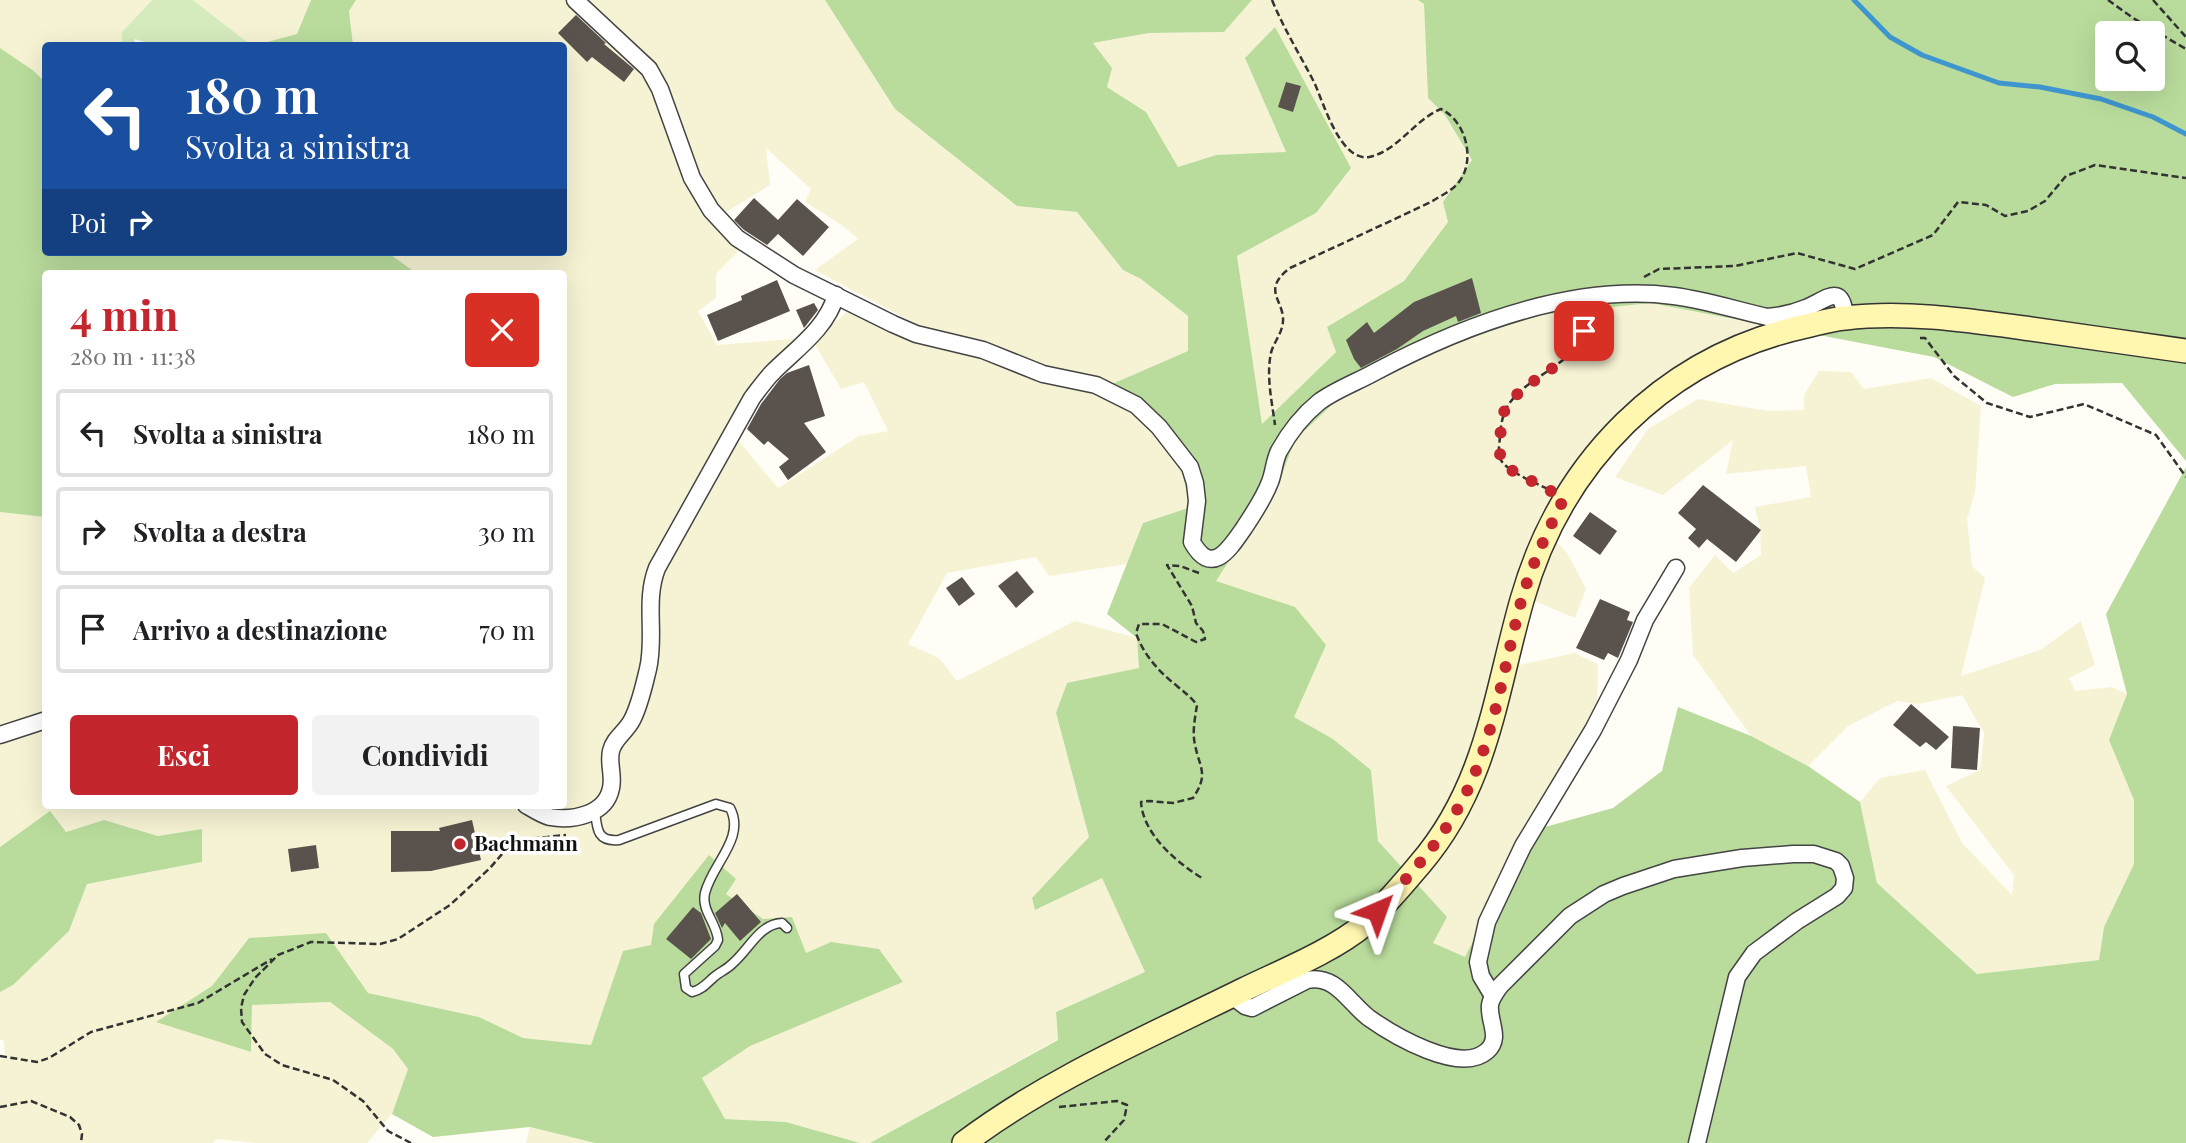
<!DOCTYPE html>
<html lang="it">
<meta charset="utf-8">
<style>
body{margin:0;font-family:"Playfair Display",serif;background:#f2f2f2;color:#202124;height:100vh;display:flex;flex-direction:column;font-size:26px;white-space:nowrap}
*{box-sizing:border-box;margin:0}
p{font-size:23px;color:#757577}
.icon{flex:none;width:38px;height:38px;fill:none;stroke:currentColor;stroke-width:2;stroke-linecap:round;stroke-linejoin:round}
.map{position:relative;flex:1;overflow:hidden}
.drawer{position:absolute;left:42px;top:270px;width:525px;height:539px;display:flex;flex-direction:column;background:#fff;border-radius:7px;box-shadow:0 7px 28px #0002}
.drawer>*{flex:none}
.guide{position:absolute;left:42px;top:42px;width:525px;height:214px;border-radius:7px;box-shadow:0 7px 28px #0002;background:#1a4fa0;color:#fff;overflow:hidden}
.tools{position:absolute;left:2095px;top:21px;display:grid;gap:14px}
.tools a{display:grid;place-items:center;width:70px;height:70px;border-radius:7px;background:#fff;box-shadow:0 7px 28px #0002;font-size:35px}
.pin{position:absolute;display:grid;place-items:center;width:60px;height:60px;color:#fff;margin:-30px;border-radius:14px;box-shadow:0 4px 10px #0006}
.me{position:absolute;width:77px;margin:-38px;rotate:43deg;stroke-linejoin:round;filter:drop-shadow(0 0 5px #0008)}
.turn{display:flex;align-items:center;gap:24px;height:147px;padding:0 28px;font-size:32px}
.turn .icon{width:91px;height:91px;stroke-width:2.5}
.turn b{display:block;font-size:49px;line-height:60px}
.then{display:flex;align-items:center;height:66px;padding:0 28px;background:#0003;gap:14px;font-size:26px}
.round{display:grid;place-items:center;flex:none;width:74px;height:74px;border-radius:7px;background:#f2f2f2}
.overview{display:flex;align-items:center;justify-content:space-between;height:119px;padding:0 28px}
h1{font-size:42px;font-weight:700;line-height:52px;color:#c4262e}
.cta{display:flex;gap:14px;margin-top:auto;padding:14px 28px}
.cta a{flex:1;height:80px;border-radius:7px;background:#c4262e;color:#fff;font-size:28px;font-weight:700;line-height:80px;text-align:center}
.cta a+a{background:#f2f2f2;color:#202124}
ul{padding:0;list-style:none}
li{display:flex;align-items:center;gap:21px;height:88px;margin:0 14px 10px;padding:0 14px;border:4px solid #e0e0e0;border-radius:7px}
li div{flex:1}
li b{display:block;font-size:26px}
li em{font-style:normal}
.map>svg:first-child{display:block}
.farmland{fill:#f6f3d4}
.green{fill:#d5ebbd}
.forest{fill:#b9dc9c;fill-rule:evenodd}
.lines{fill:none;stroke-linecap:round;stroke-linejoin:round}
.stream{stroke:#3f96cf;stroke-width:5}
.building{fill:#5a524d}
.lane-casing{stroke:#444;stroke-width:11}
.street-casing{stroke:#444;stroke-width:19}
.secondary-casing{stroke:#333;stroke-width:26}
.path{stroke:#333;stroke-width:2.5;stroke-dasharray:7 3.5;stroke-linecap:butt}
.lane{stroke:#fff;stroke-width:8}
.street{stroke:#fff;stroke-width:16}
.secondary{stroke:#fff6b0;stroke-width:23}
.route{stroke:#c4262e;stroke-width:12;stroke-dasharray:0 21.6}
.poi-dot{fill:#c4262e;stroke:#fff;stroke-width:2.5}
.labels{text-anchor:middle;stroke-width:7;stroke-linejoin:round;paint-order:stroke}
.poi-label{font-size:21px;font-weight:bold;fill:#111;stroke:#fff;text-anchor:start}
</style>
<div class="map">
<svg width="2186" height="1143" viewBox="0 0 2186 1143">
<rect width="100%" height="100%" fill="#fffdf5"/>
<g class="farmland">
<polygon points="0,0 152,0 122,32 122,45 46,46 45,82 34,71 0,48"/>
<polygon points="193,0 311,0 297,34 256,46 251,45"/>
<polygon points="356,0 825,0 895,109 1017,206 1077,212 1123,270 1141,279 1188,316 1188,351 1112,384 1051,370 1012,354 916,324 815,270 858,239 842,225 805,202 811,189 766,148 770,185 718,217 741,248 716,274 716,298 698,311 717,345 794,339 726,426 778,488 859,436 888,431 864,382 841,389 813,341 849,310 996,361 1038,382 1095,391 1140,412 1179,462 1191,507 1143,523 1127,564 1049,576 1036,557 947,573 908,644 939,658 957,681 1075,621 1137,638 1139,668 1056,714 1089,837 1032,898 1036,910 1102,877 1145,972 1056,1012 1058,1039 870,1143 860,1143 786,1122 725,1119 702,1078 749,1046 903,982 806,953 763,919 725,894 652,945 623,952 591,1045 523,1038 479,1017 368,993 249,938 212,986 157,1022 251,1052 252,1005 330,1002 393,1049 408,1069 392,1114 367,1143 257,1143 216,1139 213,1143 0,1143 0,1059 5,1059 4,1041 0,1039 0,992 13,985 69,931 87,884 202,862 202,829 158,836 104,820 66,832 50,812 0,847 0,512 45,517 46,805 564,805 564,273 416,273 387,252 564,252 564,46 353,45 349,10"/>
<polygon points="1252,0 1418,0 1424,4 1428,98 1445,115 1472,160 1443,202 1449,222 1404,281 1328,327 1336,352 1262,425 1237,256 1316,213 1276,27 1245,58 1286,153 1216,155 1178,167 1146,112 1107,87 1093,43 1149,33 1224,32"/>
<polygon points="1650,303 1760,324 1662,375 1592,442 1525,559 1508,609 1474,744 1452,800 1402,868 1378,841 1371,770 1333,739 1294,717 1215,582 1278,485 1295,440 1343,394 1433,350 1541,315"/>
<polygon points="1819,371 1851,372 1864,389 1931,378 1981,406 1975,492 1967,519 1972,566 1985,578 1961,676 2040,650 2081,621 2095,665 2069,678 2075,691 2112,687 2127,694 2110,740 2134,800 2134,865 2104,927 2099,960 1977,974 1877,883 1860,802 1880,778 1925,770 1962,843 2012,895 2014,875 1946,786 1980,770 1984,733 1962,695 1918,704 1897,701 1848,726 1808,766 1751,736 1693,655 1689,588 1715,555 1733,573 1761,555 1760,528 1755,507 1811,497 1806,466 1726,474 1733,440 1663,495 1615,477 1648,429 1698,399 1768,411 1804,410 1804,395"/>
<polygon points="1554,540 1567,553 1586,589 1575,618 1532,600"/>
<polygon points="1574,653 1598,664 1597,712 1502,880 1465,958 1433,943 1415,882 1469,804 1497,742 1515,666"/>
<polygon points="530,1127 595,1143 526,1143"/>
</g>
<polygon class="green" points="152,0 193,0 251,45 145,45 144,42 135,39 133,45 122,46 122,32"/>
<g class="forest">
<polygon points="311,0 356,0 349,11 353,45 256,45 297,34"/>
<path d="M825,0h427l-28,32 -75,1 -56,10 19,25 -5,19 39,25 32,55 38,-12 70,-3 -41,-94 30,-31 76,141 -35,45 -79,43 25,168 74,-72 -9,-25 77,-46 44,-59 -5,-20 29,-42 -27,-45 -17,-17 -4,-94 -6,-4h768v461l-64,-78 -67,1 -42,13 -79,-40 -284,-54 -109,12 -108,35 -90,44 -48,46 -17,45 -62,96 79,26 31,38 -32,72 39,22 38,31 7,71 69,76 -14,26 32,14 62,-125 86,-24 49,-37 16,-64 73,29 57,30 52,36 17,81 100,91 122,-14 5,-33 30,-63v-64l-25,-60 18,-46 -21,-80 80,-147v676h-1316l188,-103 -2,-28 89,-40 -43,-94 -67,32 -3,-12 57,-61 -33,-124 11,-30 72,-15 -2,-30 -30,-24 36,-91 48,-16 -12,-45 -39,-50 -28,-28 76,-33v-35l-47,-37 -18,-9 -46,-58 -60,-6 -122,-97zM2107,33h45v46h-45z"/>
<polygon points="0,48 34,71 45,82 46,252 387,252 416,273 46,273 45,517 0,512"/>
<polygon points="50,811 66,832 104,820 158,836 202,829 202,862 87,884 69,931 13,985 0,992 0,847"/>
<polygon points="709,855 736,879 726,894 763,919 792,917 806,953 831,942 879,949 903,982 750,1046 702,1078 725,1119 786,1122 860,1143 595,1143 530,1127 433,1137 392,1114 408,1069 393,1049 330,1002 252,1005 251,1052 156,1022 212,986 249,938 326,933 368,993 479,1017 523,1038 591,1045 623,951 651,945 654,924"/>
</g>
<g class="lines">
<polyline class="stream" points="1854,0 1890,37 1922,55 1999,83 2040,87 2101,99 2153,117 2186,134"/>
</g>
<g class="building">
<polygon points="576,15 606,43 604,44 634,69 624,82 592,57 587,62 558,33"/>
<polygon points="1286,82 1301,86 1293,112 1278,107"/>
<polygon points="754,198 778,220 797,199 829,227 803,256 778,234 767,245 744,230 734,220"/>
<polygon points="1472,278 1481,313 1458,322 1456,316 1423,331 1397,349 1361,368 1354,359 1346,340 1367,322 1374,333 1414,302"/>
<polygon points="777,280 790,311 718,341 707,315 742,300 741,296"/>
<polygon points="814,303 818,310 804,328 796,310"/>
<polygon points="809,365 825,416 804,423 826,452 788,480 779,467 789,459 768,441 764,445 747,429 761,404 780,379 787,373"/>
<polygon points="1703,485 1761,530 1736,562 1707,539 1699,548 1688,538 1696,529 1678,513"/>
<polygon points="1590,512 1617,531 1600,555 1573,536"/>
<polygon points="1017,571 1034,592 1016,608 998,586"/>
<polygon points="962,577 975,594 959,606 946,588"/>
<polygon points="1600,599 1630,612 1627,620 1633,622 1618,658 1608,653 1604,660 1576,648"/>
<polygon points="1911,704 1949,737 1936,750 1926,742 1920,747 1893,725"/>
<polygon points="1953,726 1980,728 1977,770 1951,768"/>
<polygon points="472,820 481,860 431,871 391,872 391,831 440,831 439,828"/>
<polygon points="316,845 319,868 291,872 288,849"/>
<polygon points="737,894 761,922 740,941 725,923 722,928 715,913"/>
<polygon points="693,907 701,913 711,939 691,959 666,939"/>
</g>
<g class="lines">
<defs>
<path id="lane" d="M595,811c2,18 2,31 24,29l97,-36 14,4c16,30 -18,56 -25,85 -4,18 12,30 13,47l-3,6 -31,28 2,14 6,4c10,-2 15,-9 22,-15 6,-5 13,-8 18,-13 17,-14 27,-40 50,-41l5,5"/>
<g id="street">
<path d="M575,0l74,69 11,20 32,89 19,32 26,28 57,37 99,49 23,10 67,16 60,24 53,11 40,20 23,22 31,40 5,16 2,18 -5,41c20,36 38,6 52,-14 10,-15 20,-30 26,-46 4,-10 4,-21 9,-31 10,-18 24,-36 40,-49 16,-12 38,-20 56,-30 87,-46 198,-89 299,-76 31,4 62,14 93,21 13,-1 27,-4 39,-9 20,-8 37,-27 39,10"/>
<polyline points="0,735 46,720"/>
<path d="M526,805c7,4 16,10 24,12 22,4 56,-2 61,-29 3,-12 -3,-25 0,-37 3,-13 15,-19 21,-31 8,-15 12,-35 16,-51 8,-34 -4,-68 9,-101l95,-170c7,-9 13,-18 21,-26 23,-23 54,-44 63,-77"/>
<path d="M1232,996l13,10 7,2 55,-28c29,-6 42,23 62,38 24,17 91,57 118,33 15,-13 1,-30 3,-46 1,-7 6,-13 10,-19l70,-70 34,-22 19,-8 51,-17 68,-11 51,-4h21l22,7 5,5 4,12 -1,10 -7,8 -40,25 -43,32 -17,24 -40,166"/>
<polyline points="1493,996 1481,976 1478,962 1487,922 1523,846 1593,730 1629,660 1645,620 1676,568"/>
</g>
<path id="secondary" d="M964,1143c85,-64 184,-106 279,-153 37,-18 90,-39 122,-66 19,-17 38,-40 55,-60 67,-78 75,-169 102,-264 39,-138 142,-243 284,-274 13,-3 26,-7 39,-8 60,-7 121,2 179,10 54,8 108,15 162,23"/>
</defs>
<use href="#lane" class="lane-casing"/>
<use href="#street" class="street-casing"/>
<use href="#secondary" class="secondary-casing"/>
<g class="path">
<path d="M1272,0c12,29 28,55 42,82 9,19 26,80 55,75 29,-6 45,-37 72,-48 25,12 35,51 18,73 -7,9 -19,14 -28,20l-141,66c-32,24 -1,34 -8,59 -2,9 -9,17 -11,26 -5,23 1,49 4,72"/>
<polyline points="2108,0 2133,18 2186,49"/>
<polyline points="2153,0 2186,37"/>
<polyline points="1644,277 1659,269 1735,266 1797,253 1855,269 1933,235 1958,202 1986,205 2005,216 2028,211 2045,201 2066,176 2095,165 2186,178"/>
<polyline points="1920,338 1925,338 1954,376 1987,403 2030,417 2084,404 2156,435 2186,477"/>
<path d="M1548,489c-12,-6 -46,-19 -49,-33 -1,-6 1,-15 1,-21 1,-9 2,-18 6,-26 20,-38 82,-43 79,-96"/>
<path d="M1199,573l-19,-7 -13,-1 25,41 4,17 7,8 2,8 -9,3 -34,-18h-23l-3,9c7,21 23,39 41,53 8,7 14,11 20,19 -2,13 -5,27 -2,40 5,24 14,29 -2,53l-20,5 -24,-2 -8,1c2,32 35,60 61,76"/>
<polyline points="0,1056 37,1062 49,1058 91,1032 198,1003 272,959"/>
<polyline points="0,1107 31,1101 70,1117 79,1125 82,1134 81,1143"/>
<polyline points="1059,1107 1117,1101 1127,1105 1124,1120 1103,1143"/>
<polyline points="411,1143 388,1131 363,1101 333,1080 282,1065 265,1054 242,1022 241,1008 244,995 255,978 278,955 311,942 380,944 398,939 450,905 490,868 509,846 527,839 566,835"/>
</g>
<use href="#lane" class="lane"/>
<use href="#street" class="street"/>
<use href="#secondary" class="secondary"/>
</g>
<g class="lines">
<path class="route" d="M1377,911c28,-31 56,-60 77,-96 39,-64 48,-142 67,-213 10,-37 27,-71 43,-104l-55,-29c-10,-10 -10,-16 -9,-30 1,-9 1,-18 4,-27 9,-22 44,-38 61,-54 9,-8 14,-17 19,-27"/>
</g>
<circle class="poi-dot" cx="460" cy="844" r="7"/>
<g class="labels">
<g class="poi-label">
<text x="474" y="851">Bachmann</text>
</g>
</g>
</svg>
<div class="tools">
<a><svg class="icon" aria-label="search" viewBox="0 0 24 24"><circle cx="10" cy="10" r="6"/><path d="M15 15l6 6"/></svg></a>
</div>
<div class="pin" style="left:1584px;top:331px;background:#d93025"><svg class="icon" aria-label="arrive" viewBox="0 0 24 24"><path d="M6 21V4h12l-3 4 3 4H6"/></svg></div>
<svg class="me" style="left:1377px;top:911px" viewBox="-20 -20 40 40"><path d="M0-17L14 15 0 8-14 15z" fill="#c4262e" stroke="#fff" stroke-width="4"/></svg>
<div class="guide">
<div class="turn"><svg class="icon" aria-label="left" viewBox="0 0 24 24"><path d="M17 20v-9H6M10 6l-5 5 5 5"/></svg><div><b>180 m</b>Svolta a sinistra</div></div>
<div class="then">Poi<svg class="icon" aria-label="right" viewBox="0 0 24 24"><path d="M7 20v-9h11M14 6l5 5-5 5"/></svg></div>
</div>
<section class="drawer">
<div class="overview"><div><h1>4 min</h1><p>280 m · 11:38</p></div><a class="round" style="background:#d93025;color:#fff"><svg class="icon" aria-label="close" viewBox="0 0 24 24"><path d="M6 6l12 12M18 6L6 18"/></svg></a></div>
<ul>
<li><svg class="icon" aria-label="left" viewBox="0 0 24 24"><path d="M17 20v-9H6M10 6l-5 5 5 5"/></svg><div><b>Svolta a sinistra</b></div><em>180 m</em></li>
<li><svg class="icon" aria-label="right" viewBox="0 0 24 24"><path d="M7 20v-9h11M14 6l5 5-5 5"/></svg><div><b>Svolta a destra</b></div><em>30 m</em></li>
<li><svg class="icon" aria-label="arrive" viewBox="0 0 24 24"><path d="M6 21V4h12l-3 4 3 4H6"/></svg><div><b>Arrivo a destinazione</b></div><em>70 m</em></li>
</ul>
<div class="cta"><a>Esci</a><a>Condividi</a></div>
</section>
</div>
